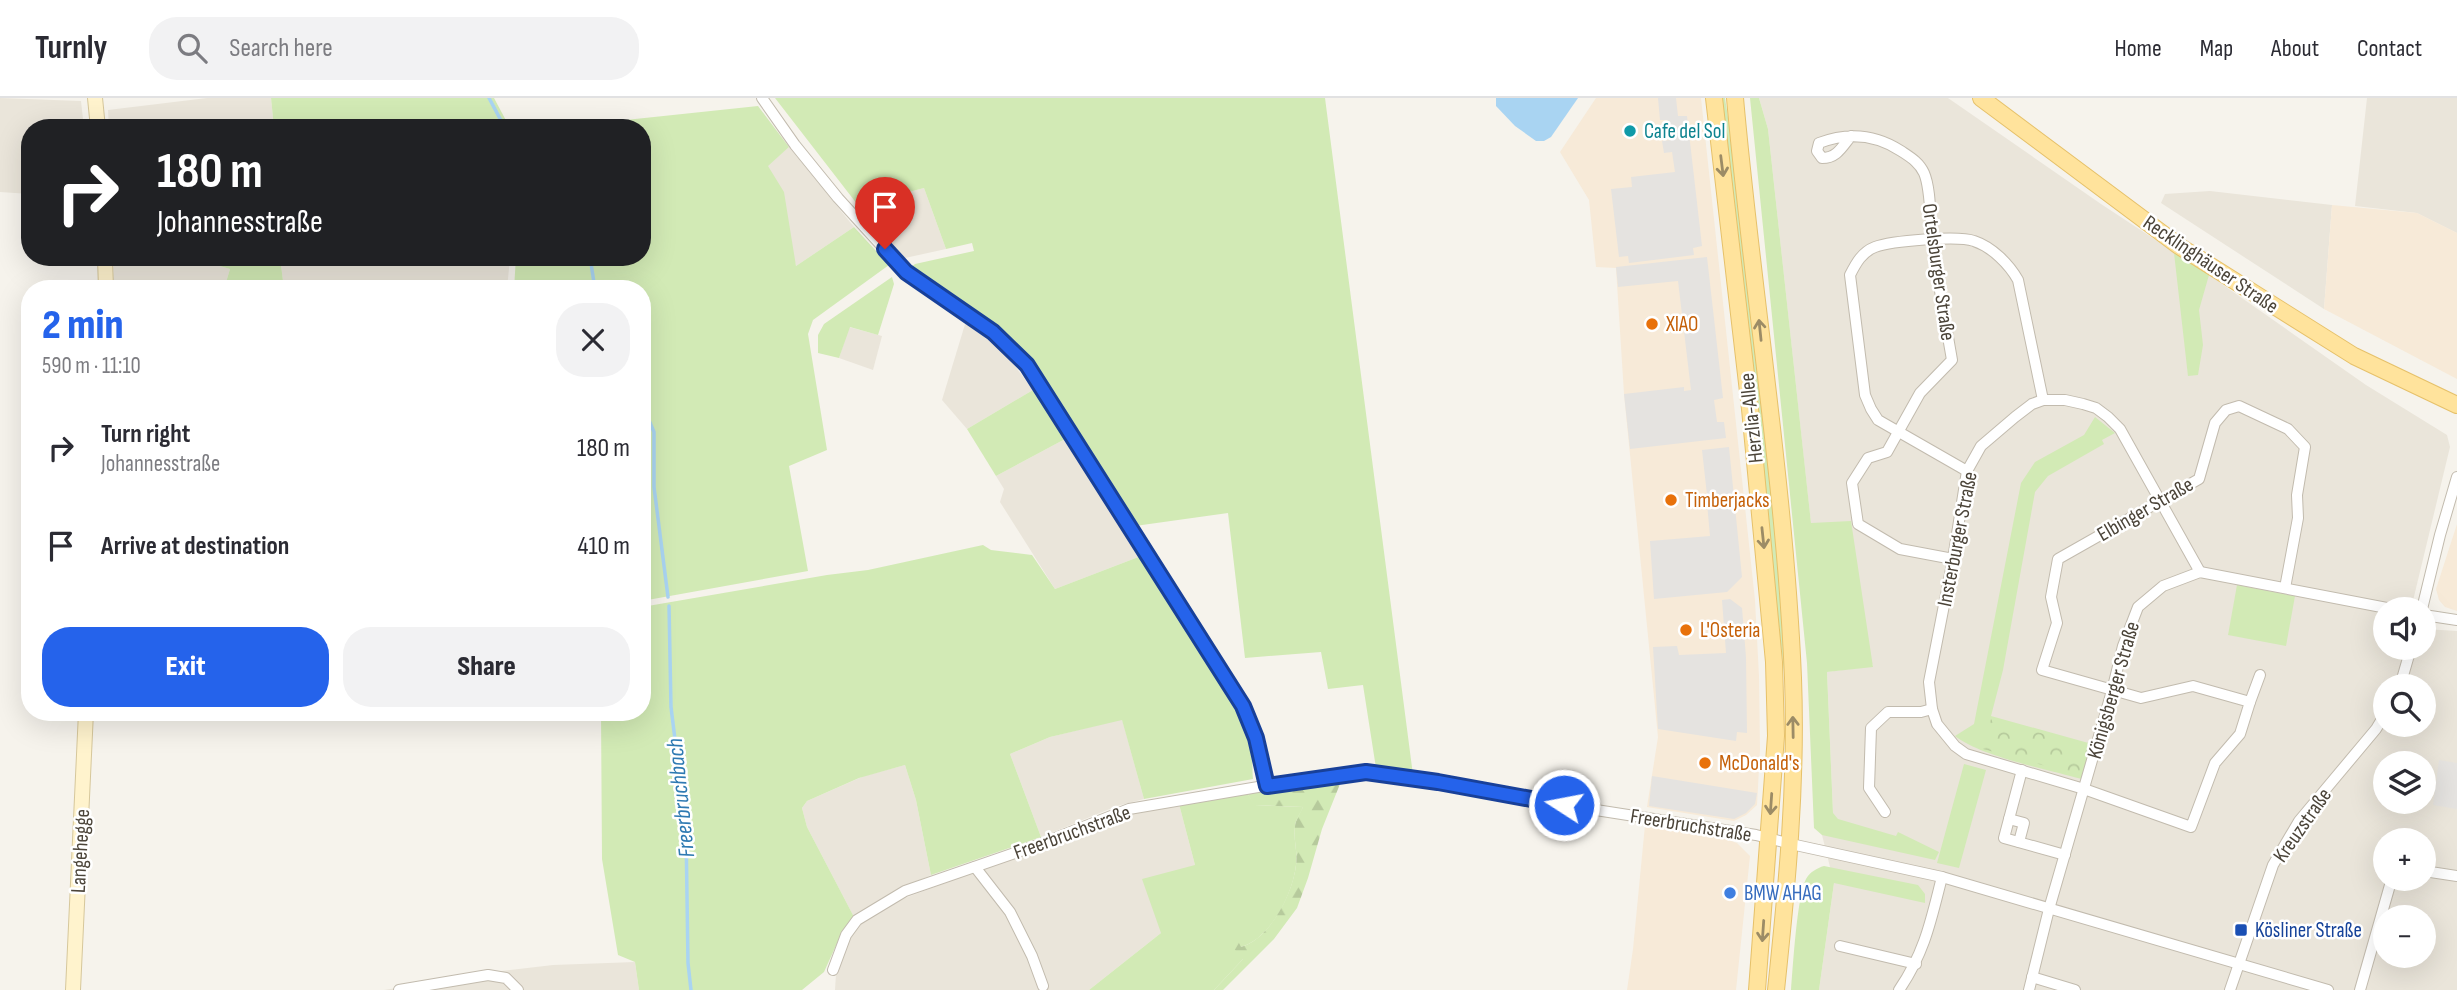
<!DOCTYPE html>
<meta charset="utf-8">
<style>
body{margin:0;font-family:"Sofia Sans Condensed",sans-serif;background:#f2f2f3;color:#2b2b33;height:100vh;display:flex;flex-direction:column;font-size:26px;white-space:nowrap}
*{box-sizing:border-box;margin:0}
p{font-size:23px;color:#7c7c81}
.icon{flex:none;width:38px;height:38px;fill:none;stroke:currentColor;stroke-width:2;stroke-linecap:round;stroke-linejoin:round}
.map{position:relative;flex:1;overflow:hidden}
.sheet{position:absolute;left:21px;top:182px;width:630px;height:441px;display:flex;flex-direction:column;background:#fff;border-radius:28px;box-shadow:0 7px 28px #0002}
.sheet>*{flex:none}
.banner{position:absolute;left:21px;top:21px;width:630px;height:147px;border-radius:28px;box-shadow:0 7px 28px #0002;background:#202124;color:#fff;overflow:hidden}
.fabs{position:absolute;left:2373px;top:499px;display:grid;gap:14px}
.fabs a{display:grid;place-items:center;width:63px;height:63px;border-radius:50%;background:#fff;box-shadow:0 7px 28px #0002;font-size:35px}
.pin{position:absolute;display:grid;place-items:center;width:60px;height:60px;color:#fff;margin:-72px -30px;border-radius:50% 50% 50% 0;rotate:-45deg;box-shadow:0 0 7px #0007}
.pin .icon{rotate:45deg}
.me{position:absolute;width:77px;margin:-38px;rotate:281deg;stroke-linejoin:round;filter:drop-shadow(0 0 5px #0008)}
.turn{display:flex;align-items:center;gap:24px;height:147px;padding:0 21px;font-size:32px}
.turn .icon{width:91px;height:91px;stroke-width:2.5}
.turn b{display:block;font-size:49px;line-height:60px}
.round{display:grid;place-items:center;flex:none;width:74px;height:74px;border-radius:28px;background:#f2f2f3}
.summary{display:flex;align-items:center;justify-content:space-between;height:119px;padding:0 21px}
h1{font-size:42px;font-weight:800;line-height:52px;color:#2563eb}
.button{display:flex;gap:14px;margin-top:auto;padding:14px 21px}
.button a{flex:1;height:80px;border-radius:28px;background:#2563eb;color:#fff;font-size:28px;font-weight:800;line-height:80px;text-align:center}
.button a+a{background:#f2f2f3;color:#2b2b33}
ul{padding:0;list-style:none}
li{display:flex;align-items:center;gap:21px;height:98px;padding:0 21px}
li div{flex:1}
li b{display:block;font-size:26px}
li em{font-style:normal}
header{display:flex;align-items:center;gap:42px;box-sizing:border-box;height:98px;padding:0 35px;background:#fff;border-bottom:2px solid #e1e1e2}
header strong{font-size:33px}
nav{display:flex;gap:38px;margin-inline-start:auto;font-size:24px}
.search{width:490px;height:63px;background:#f2f2f3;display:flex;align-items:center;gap:18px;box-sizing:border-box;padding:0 24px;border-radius:28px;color:#7c7c81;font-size:26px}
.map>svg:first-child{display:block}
.residential{fill:#eae5da;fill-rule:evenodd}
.commercial{fill:#f7ead8}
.green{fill:#d2eab5}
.forest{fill:url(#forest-firs)}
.park{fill:url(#park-crowns)}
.parking{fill:#e5e3e0}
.water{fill:#a9d4f2}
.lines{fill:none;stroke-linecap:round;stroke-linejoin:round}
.stream{stroke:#a9d4f2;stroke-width:3.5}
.street-casing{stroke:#c2bbae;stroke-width:12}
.secondary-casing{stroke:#d6c79b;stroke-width:16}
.primary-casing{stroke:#e6c16a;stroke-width:18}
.street{stroke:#fff;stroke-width:10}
.secondary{stroke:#fff3cd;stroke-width:14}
.primary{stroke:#ffe39c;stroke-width:16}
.oneway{stroke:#9c8c66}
.route-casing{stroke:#184099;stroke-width:18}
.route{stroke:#2563eb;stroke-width:12}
.culture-dot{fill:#0f9aa8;stroke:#fff;stroke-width:2.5}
.food-dot{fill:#e8710a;stroke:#fff;stroke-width:2.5}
.shop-dot{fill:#3f7fe0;stroke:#fff;stroke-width:2.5}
.transit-dot{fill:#1a4fb4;stroke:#fff;stroke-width:2.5}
.labels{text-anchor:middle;stroke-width:5;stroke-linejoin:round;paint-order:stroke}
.culture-label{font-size:21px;fill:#0d838f;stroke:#fff;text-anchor:start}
.street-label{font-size:21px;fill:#4b4439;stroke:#fff}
.food-label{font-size:21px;fill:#c56008;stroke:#fff;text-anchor:start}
.shop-label{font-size:21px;fill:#366cbe;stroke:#fff;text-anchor:start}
.transit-label{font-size:21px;fill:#164399;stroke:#fff;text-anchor:start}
.water-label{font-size:23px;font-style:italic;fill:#2e7ab2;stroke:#fff}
</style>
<header>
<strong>Turnly</strong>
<div class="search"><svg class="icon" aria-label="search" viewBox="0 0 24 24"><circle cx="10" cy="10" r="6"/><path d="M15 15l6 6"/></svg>Search here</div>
<nav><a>Home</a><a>Map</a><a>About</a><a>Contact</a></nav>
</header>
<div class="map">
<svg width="2457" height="892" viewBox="0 0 2457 892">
<defs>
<pattern id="forest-firs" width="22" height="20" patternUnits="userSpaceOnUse" patternTransform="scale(1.75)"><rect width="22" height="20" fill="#d2eab5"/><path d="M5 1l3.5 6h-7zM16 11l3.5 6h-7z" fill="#b6ca9c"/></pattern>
<pattern id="park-crowns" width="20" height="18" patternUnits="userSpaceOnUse" patternTransform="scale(1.75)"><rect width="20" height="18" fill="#d2eab5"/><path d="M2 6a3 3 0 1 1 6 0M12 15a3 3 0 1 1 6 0" fill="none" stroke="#b6ca9c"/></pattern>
</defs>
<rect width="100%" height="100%" fill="#f6f3ec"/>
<g class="residential">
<polygon points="0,0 81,3 84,30 30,30 30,96 0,94"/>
<polygon points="207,0 271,0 274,30 109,30 108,12"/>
<path d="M1759,0h189l153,106 108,71 157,110 81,50 3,12 -39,162h-26v39h39v-19l33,2v359h-638l15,-107 -12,-48 11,-22 -6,-141 46,-6 -62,-142 -43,-395zM2385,588h39v38h-39zM2385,665h39v39h-39zM2385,742h39v38h-39zM2385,819h39v39h-39z"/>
<polygon points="2367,0 2457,0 2457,135 2417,115 2355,108"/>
<polygon points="789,49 854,129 796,168 767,68"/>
<polygon points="924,90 946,151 905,160 884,140 864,115 905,95"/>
<polygon points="2210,93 2332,107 2324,211 2161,105 2165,96"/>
<polygon points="114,159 171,159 171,167 213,166 230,171 224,191 114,191"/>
<polygon points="280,159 509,159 510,160 507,191 284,191"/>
<polygon points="966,223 1002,251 1033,292 967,331 942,302"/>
<polygon points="849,229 882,238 873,272 839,260"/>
<polygon points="1067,340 1141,458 1055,491 1000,404 1004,391 996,378"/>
<polygon points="1122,621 1144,701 1117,708 1041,739 1010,656 1050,639"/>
<polygon points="905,667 916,702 931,777 909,787 854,819 807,729 802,710 807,703 864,678"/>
<polygon points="1179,706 1195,767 1161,835 1089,892 835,892 836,876 839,862 856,829 871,817 900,802 1122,718"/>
<polygon points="635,864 639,892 384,892 492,874 553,867"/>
</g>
<g class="commercial">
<polygon points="1596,0 1701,0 1755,502 1759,578 1760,652 1757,707 1746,717 1734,723 1647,709 1658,639 1624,296 1616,170 1596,169 1589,102 1560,54"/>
<polygon points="2332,107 2417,115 2457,135 2457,281 2324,211"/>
<polygon points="2457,426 2457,513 2445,509 2439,502 2436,491"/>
<polygon points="1645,727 1714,737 1737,745 1750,758 1736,892 1627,892 1633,851"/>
</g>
<g class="green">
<polygon points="271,0 494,0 510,30 274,30"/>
<polygon points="775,0 1325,0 1413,677 1376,670 1363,587 1328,591 1321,554 1245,560 1228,415 1135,428 1043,285 996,231 913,173 911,169 915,166 974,153 972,145 946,151 924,90 905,95 864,115"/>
<polygon points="1721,0 1725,0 1735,65 1775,422 1784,530 1785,583"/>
<polygon points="1750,0 1759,0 1768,31 1811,425 1851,423 1873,569 1827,574 1833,715 1838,721 1896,738 1898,734 1939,754 1935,762 1822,737 1814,730 1807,565"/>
<polygon points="758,8 789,49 768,68 784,94 796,168 854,129 889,167 813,222 808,236 827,352 789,368 808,473 642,503 642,191 514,191 516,159 642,159 642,30 550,30"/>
<polygon points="2174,155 2209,177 2199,212 2203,247 2198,277 2188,278"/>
<polygon points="171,159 280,159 284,191 224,191 230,171 213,166 171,167"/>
<polygon points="892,179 894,186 878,237 850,229 839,260 818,255 818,237 824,226"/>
<polygon points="1033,292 1067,340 996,378 967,331"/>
<path d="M2095,319l20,16 -13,7 2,4 -56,32 -13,16 -32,178 -12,46 101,28 -10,35c-35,-10 -100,-22 -127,-43l19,-12 47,-241 14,-21 49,-27z"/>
<path d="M983,447l8,5 41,5 23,34 86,-33c38,59 90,123 109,191 3,10 2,22 3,32l-109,20 -22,-79 -72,17 -40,17 31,83 -110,38 -15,-75 -11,-35 -46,13 -52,23 -5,7 5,19 47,90 -11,13 -19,42 -22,18h-163l-4,-28 -17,-7 -16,-96 -1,-147h41v-105l185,-32 41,-5z"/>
<polygon points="2237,487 2295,498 2286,548 2228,537"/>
<polygon points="1964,666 1986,672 1959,770 1937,765"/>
<path d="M1247,695l8,12 48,2c-2,6 -8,13 -8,20 -2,11 3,26 1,38 -3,29 -26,74 -55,82l3,11 -30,32h-125l72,-57 -19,-54 53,-14 -16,-61z"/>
<path d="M1824,768l94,19 7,9v9l-91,-20 -15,107h-28c2,-23 6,-94 15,-111 4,-7 11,-11 18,-13z"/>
</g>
<path class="forest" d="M1342,681l-20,50 -14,49 -11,30 -23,31 -51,51h-9l29,-31 -14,-16 -1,-7 7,-1 6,12c29,-8 52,-54 55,-82 2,-12 -3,-27 -1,-38 0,-6 5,-14 8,-20l-49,-2 -7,-12z"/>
<polygon class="park" points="1991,621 2090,649 2082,678 1983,651"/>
<g class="parking">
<polygon points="1658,0 1676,0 1678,18 1687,18 1702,148 1693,150 1694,157 1629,165 1628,158 1619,159 1611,91 1632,89 1631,79 1675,74 1672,54 1664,55 1662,43 1671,42 1668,22 1660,22"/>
<polygon points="1707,159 1723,300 1714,302 1717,324 1724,324 1726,340 1630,351 1624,296 1684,289 1684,293 1691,292 1678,183 1618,189 1616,169"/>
<polygon points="1729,349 1742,479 1727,494 1654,501 1650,443 1710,438 1707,405 1716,404 1715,397 1707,397 1702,352"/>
<polygon points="1730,501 1742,510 1746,559 1747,635 1737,634 1736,643 1658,631 1653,549 1677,548 1679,557 1726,555 1722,502"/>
<polygon points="2439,662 2457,665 2457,711 2433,707"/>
<polygon points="1652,678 1757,695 1755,706 1746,715 1734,721 1649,708"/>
</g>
<polygon class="water" points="1496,0 1578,0 1551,39 1544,43 1536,43 1515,28 1496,8"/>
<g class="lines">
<g class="stream">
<polyline points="489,0 505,30"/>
<polyline points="590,159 595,191"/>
<polyline points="642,306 654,334 654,389 668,499"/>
<polyline points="669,508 671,609 686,731 688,865 691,892"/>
</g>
<defs>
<g id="street">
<polyline points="762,0 795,47 838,100 900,168 993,234 1026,267 1243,608 1256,640 1267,688"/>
<path d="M1851,38c-9,11 -14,22 -29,22l-5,-7 2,-8c29,-11 56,-9 82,8 9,6 18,11 23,22 7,16 6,46 8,64 5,41 13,82 20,123l-32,33 -33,59 -19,6 -16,25 6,41 42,25 53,10"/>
<path d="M1967,373l-89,-51 -7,-11 -6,-14 -15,-120c6,-12 12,-23 25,-28 16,-6 83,-12 99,-6 18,6 35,23 44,39l25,120"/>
<polyline points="2200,474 2120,331 2108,319 2096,310 2083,306 2065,302 2043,302 2032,306 2015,319 1981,348 1967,373 1953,461 1929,584 1932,611 1937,626 1955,648 1966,656 2084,691 2191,729 2215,665 2240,636 2250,604 2193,588 2141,600 2042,572 2057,525 2051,499 2058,461 2199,381 2215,325 2226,312 2239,308 2288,331 2305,349 2297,397 2298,420 2285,490"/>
<polyline points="2422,511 2440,437 2457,379"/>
<polyline points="2424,517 2457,522"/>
<polyline points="2400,588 2411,550"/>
<polyline points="2250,604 2260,577"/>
<polyline points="2022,672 2004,740 2065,757"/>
<polyline points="1885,714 1869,690 1871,630 1888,614 1921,614 1932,611"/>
<polyline points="2009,721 2024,725 2019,744"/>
<polyline points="975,769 1010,814 1032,858 1043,888"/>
<polyline points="2424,773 2457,778"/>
<polyline points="1840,848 1916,866"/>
<polyline points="833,872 846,837 857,822 905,793 1035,748 1129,711 1317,679 1366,674 1438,684 1564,707 1756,737 1791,746 1942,779 2328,892"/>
<polyline points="2032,879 2075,892"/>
<polyline points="399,892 488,877 506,880 518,892"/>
<path d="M1899,892c26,-38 32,-70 43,-113"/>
<polyline points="2029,892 2049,811 2112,593 2123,548 2138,509 2163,488 2200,474 2392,511"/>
<polyline points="2230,892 2273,767 2299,723 2376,631 2385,616"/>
<polyline points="2360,892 2392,780"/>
</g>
<g id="secondary">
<polyline points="95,0 98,30"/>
<polyline points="105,159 106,191"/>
<polyline points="73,892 86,614"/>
</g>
<g id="primary">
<polyline points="1714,0 1750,311 1774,564 1776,638 1757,892"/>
<path d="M1735,0c17,193 50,386 58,580 4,105 -6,208 -17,312"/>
<polyline points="1981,0 2179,148 2354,258 2457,307"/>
</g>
</defs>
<use href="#street" class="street-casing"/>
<use href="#secondary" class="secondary-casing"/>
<use href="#primary" class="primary-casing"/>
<use href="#street" class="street"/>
<use href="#secondary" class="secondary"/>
<use href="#primary" class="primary"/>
</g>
<defs><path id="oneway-shaft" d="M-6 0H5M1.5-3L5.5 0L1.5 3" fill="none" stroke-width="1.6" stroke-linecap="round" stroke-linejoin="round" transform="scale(1.75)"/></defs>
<g class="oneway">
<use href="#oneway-shaft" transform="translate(1722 68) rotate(83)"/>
<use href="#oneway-shaft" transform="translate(1760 232) rotate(-96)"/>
<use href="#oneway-shaft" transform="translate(1763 440) rotate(84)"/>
<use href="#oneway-shaft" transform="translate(1793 629) rotate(-91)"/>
<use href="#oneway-shaft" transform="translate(1771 706) rotate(94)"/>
<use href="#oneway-shaft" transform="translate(1763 833) rotate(94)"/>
</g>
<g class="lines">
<defs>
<polyline id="route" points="885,151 906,174 993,234 1027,267 1243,608 1256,640 1267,688 1366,674 1438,684 1564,707"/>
</defs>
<use href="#route" class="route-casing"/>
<use href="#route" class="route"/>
</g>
<circle class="culture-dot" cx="1630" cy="33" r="7"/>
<g class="food-dot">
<circle cx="1652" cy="226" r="7"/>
<circle cx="1671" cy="402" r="7"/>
<circle cx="1686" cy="532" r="7"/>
<circle cx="1705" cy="665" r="7"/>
</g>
<circle class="shop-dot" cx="1730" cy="795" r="7"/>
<rect class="transit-dot" x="2234" y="825" width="14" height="14" rx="3.5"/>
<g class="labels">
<g class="culture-label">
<text x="1644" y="40">Cafe del Sol</text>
</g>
<g class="street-label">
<text transform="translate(2211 166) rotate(34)" y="7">Recklinghäuser Straße</text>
<text transform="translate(1939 174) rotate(82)" y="7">Ortelsburger Straße</text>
<text transform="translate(1751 320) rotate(-96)" y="7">Herzlia-Allee</text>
<text transform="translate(2145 411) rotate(-30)" y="7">Elbinger Straße</text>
<text transform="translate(1957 441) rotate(-79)" y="7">Insterburger Straße</text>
<text transform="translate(2113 592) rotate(-74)" y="7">Königsberger Straße</text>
<text transform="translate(1691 727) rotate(9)" y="7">Freerbruchstraße</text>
<text transform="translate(2302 727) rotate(-55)" y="7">Kreuzstraße</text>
<text transform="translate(1072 734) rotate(-20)" y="7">Freerbruchstraße</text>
<text transform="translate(80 753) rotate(-87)" y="7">Langehegge</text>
</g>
<g class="food-label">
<text x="1666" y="233">XIAO</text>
<text x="1685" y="409">Timberjacks</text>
<text x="1700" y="539">L'Osteria</text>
<text x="1719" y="672">McDonald's</text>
</g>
<g class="shop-label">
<text x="1744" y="802">BMW AHAG</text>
</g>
<g class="transit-label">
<text x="2255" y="839">Kösliner Straße</text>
</g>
<g class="water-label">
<text transform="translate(680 700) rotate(-96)" y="8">Freerbruchbach</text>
</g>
</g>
</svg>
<div class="fabs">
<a><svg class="icon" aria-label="sound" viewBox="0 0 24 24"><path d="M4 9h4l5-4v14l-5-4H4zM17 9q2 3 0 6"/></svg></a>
<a><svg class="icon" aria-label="search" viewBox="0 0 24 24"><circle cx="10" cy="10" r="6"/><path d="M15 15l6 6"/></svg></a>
<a><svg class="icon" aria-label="layers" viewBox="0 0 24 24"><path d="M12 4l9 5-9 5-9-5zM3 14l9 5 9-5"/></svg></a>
<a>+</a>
<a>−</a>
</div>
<div class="pin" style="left:885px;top:151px;background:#d93025"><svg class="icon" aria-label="arrive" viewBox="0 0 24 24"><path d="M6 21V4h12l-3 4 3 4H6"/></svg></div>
<svg class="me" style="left:1564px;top:707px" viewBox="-20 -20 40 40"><circle r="17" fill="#2563eb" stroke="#fff" stroke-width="3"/><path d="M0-11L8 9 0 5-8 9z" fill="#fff"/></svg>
<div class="banner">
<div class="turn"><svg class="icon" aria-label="right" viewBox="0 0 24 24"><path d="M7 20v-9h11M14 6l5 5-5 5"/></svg><div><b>180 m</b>Johannesstraße</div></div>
</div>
<section class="sheet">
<div class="summary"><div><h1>2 min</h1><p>590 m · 11:10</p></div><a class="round"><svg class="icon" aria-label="close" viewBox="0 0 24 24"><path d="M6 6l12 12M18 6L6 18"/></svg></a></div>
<ul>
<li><svg class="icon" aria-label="right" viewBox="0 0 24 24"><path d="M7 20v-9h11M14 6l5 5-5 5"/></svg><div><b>Turn right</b><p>Johannesstraße</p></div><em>180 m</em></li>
<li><svg class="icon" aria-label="arrive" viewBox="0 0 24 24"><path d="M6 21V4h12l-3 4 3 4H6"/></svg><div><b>Arrive at destination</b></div><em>410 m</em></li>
</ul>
<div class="button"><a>Exit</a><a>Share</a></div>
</section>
</div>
